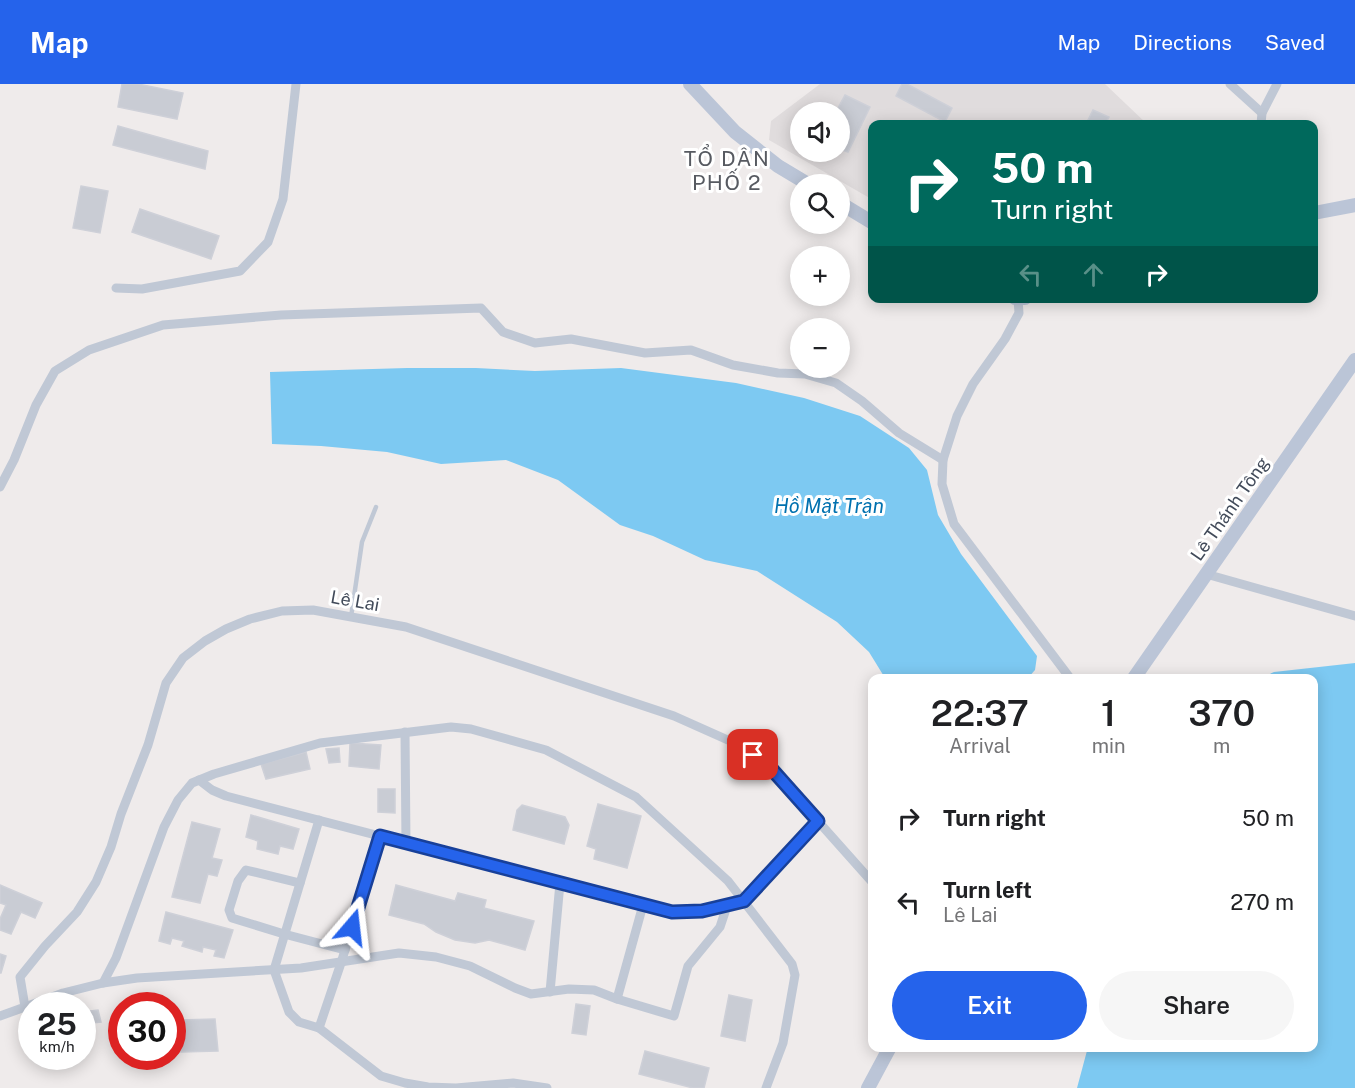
<!DOCTYPE html>
<meta charset="utf-8">
<style>
body{margin:0;font-family:"Public Sans",sans-serif;background:#f6f6f6;color:#202124;height:100vh;display:flex;flex-direction:column;font-size:22px;white-space:nowrap}
*{box-sizing:border-box;margin:0}
p{font-size:20px;color:#757577}
.icon{flex:none;width:33px;height:33px;fill:none;stroke:currentColor;stroke-width:2;stroke-linecap:round;stroke-linejoin:round}
.map{position:relative;flex:1;overflow:hidden}
.side{position:absolute;left:868px;top:590px;width:450px;height:378px;display:flex;flex-direction:column;background:#fff;border-radius:12px;box-shadow:0 3px 15px #0003}
.side>*{flex:none}
.top-card{position:absolute;left:868px;top:36px;width:450px;height:183px;border-radius:12px;box-shadow:0 3px 15px #0003;background:#00695c;color:#fff;overflow:hidden}
.fabs{position:absolute;left:790px;top:18px;display:grid;gap:12px}
.fabs a{display:grid;place-items:center;width:60px;height:60px;border-radius:50%;background:#fff;box-shadow:0 3px 15px #0003;font-size:30px}
.speed{position:absolute;left:18px;top:908px;display:flex;gap:12px;font-size:30px;font-weight:700;text-align:center}
.speed>*{display:grid;place-content:center;width:78px;height:78px;border-radius:50%;background:#fff;box-shadow:0 3px 15px #0003;line-height:1}
.speed small{font-size:15px;font-weight:400}
.speed .limit{border:9px solid #d22;background:#fff;color:#111}
.pin{position:absolute;display:grid;place-items:center;width:51px;height:51px;color:#fff;margin:-26px;border-radius:12px;box-shadow:0 3px 9px #0006}
.me{position:absolute;width:66px;margin:-33px;rotate:17deg;stroke-linejoin:round;filter:drop-shadow(0 0 4px #0008)}
.turn{display:flex;align-items:center;gap:21px;height:126px;padding:0 24px;font-size:27px}
.turn .icon{width:78px;height:78px;stroke-width:2.5}
.turn b{display:block;font-size:42px;line-height:51px}
.lanes{display:flex;align-items:center;height:57px;padding:0 24px;background:#0003;justify-content:center;gap:30px;direction:ltr}
.lanes .off{opacity:.35}
.eta{display:flex;justify-content:space-evenly;align-items:center;height:102px;text-align:center}
.eta b{font-size:36px;font-weight:600;line-height:42px}
.button{display:flex;gap:12px;margin-top:auto;padding:12px 24px}
.button a{flex:1;height:69px;border-radius:36px;background:#2563eb;color:#fff;font-size:24px;font-weight:600;line-height:69px;text-align:center}
.button a+a{background:#f6f6f6;color:#202124}
ul{padding:0;list-style:none}
li{display:flex;align-items:center;gap:18px;height:84px;padding:0 24px}
li div{flex:1}
li b{display:block;font-size:22px}
li em{font-style:normal}
header{display:flex;align-items:center;gap:36px;box-sizing:border-box;height:84px;padding:0 30px;background:#2563eb;color:#fff}
header strong{font-size:28px}
nav{display:flex;gap:33px;margin-inline-start:auto;font-size:21px}
.map>svg:first-child{display:block}
.education{fill:#e0dcdd;fill-rule:evenodd}
.water{fill:#7dc9f2}
.building{fill:#c9ccd4;stroke:#ced0d8;stroke-width:1.5}
.lines{fill:none;stroke-linecap:round;stroke-linejoin:round}
.lane{stroke:#c0c8d5;stroke-width:4.5}
.street{stroke:#c0c8d5;stroke-width:9}
.secondary{stroke:#bbc5d7;stroke-width:14}
.route-casing{stroke:#184099;stroke-width:15}
.route{stroke:#2563eb;stroke-width:10}
.labels{text-anchor:middle;stroke-width:6;stroke-linejoin:round;paint-order:stroke}
.street-label{font-size:18px;fill:#424b5a;stroke:#fff}
.water-label{font-size:20px;font-style:italic;fill:#0171af;stroke:#fff}
.quarter-label{font-size:21px;letter-spacing:1.5px;fill:#575a61;stroke:#fff}
</style>
<header>
<strong>Map</strong>
<nav><a>Map</a><a>Directions</a><a>Saved</a></nav>
</header>
<div class="map">
<svg width="1355" height="1004" viewBox="0 0 1355 1004">
<rect width="100%" height="100%" fill="#efebeb"/>
<path class="education" d="M820,0h285l42,40h-274v76l-104,-60 2,-19zM801,28h39v40h-39z"/>
<g class="water">
<polygon points="407,284 476,284 535,287 621,284 736,299 804,314 860,332 909,364 927,386 938,431 961,470 1037,572 1035,586 1028,594 885,594 869,568 837,538 757,487 705,476 653,452 620,441 558,396 506,376 441,380 387,368 321,362 272,360 270,288"/>
<polygon points="1355,579 1355,1004 1077,1004 1088,963 1314,963 1314,594 1261,594 1274,588"/>
</g>
<g class="building">
<polygon points="122,0 138,0 183,9 177,35 118,23"/>
<polygon points="902,0 907,0 952,24 945,38 896,12"/>
<polygon points="845,11 870,23 848,68 840,65 840,28 836,28"/>
<polygon points="1093,26 1109,33 1105,40 1086,40"/>
<polygon points="118,42 208,67 205,85 113,61"/>
<polygon points="81,102 108,107 100,149 73,144"/>
<polygon points="140,125 219,152 211,175 132,148"/>
<polygon points="350,659 381,661 379,685 349,682"/>
<polygon points="339,664 340,678 329,679 326,665"/>
<polygon points="306,668 310,685 266,695 261,680"/>
<polygon points="378,705 395,705 395,729 378,728"/>
<polygon points="598,720 641,732 627,784 594,775 596,765 587,762"/>
<polygon points="522,721 565,733 569,741 564,760 513,746 517,726"/>
<polygon points="251,731 299,745 293,765 280,762 278,770 257,765 258,757 246,753"/>
<polygon points="192,738 220,745 212,774 222,776 217,792 208,790 200,819 172,813"/>
<polygon points="0,801 42,819 35,834 21,828 11,850 0,846 0,835 6,821 0,819"/>
<polygon points="396,801 455,817 458,809 486,816 484,824 534,837 525,866 489,856 475,859 455,856 436,848 424,840 389,831"/>
<polygon points="166,828 233,846 224,874 214,872 216,866 203,863 202,868 182,862 184,857 172,854 170,860 159,857"/>
<polygon points="0,870 6,872 1,889 0,889"/>
<polygon points="729,911 752,916 745,957 721,952"/>
<polygon points="576,920 590,922 586,951 572,949"/>
<polygon points="98,926 101,938 82,940 82,928"/>
<polygon points="215,935 218,967 181,968 180,936"/>
<polygon points="645,967 709,984 704,1004 693,1004 639,990"/>
</g>
<g class="lines">
<polyline class="lane" points="351,533 362,458 376,423"/>
<g class="street">
<polyline points="1230,0 1262,29"/>
<polyline points="1261,40 1262,29 1277,0"/>
<polyline points="116,204 142,205 240,187 268,158 283,115 296,0"/>
<polyline points="1018,216 1019,229 1005,255 973,300 957,332 943,376 942,400 954,440 1070,594"/>
<polyline points="0,403 14,376 36,321 55,287 89,266 163,241 281,231 481,224 503,248 535,259 571,255 645,269 691,266 733,281 778,289 805,290 836,299 862,317 899,349 943,376"/>
<polyline points="1206,490 1355,532"/>
<polyline points="405,648 406,759"/>
<polyline points="199,696 212,706 226,712 672,828 702,827 743,817 818,737"/>
<polyline points="319,736 274,886 289,928 299,938 319,944 381,992 405,999 428,1003 456,1004 513,999 547,1004"/>
<polyline points="300,799 246,786 238,797 229,826 232,834 284,850 345,866"/>
<polyline points="103,899 116,874 164,743 178,716 192,699 214,690 320,659 451,643 471,645 546,666 636,713 728,797 792,880 795,891 783,959 766,1004"/>
<polyline points="550,908 560,799"/>
<polyline points="617,915 643,821"/>
<polyline points="25,923 63,909 103,899 137,894 301,884 399,869 436,873 470,882 515,904 531,910 569,905 594,906 617,915 674,932 688,882 720,843 727,822"/>
<polyline points="0,932 25,923 20,893 45,862 77,828 96,798 111,763 121,730 148,661 166,599 183,574 205,557 226,545 250,535 282,527 313,526 406,543 674,632 739,661 768,681 873,799"/>
<polyline points="319,944 341,879 380,752"/>
</g>
<g class="secondary">
<polyline points="690,0 735,48 778,82 808,100"/>
<polyline points="840,119 873,139"/>
<polyline points="1314,129 1355,121"/>
<polyline points="1015,214 1025,214"/>
<polyline points="1134,594 1355,276"/>
<polyline points="868,1004 890,963"/>
</g>
</g>
<g class="lines">
<defs>
<polyline id="route" points="352,843 380,752 672,828 702,827 744,817 818,737 768,681 753,671"/>
</defs>
<use href="#route" class="route-casing"/>
<use href="#route" class="route"/>
</g>
<g class="labels">
<g class="street-label">
<text transform="translate(1230 425) rotate(-55)" y="6">Lê Thánh Tông</text>
<text transform="translate(355 517) rotate(10)" y="6">Lê Lai</text>
</g>
<g class="water-label">
<text x="829" y="429">Hồ Mặt Trận</text>
</g>
<g class="quarter-label">
<text x="727" y="82">TỔ DÂN<tspan x="727" dy="24">PHỐ 2</tspan></text>
</g>
</g>
</svg>
<div class="fabs">
<a><svg class="icon" aria-label="sound" viewBox="0 0 24 24"><path d="M4 9h4l5-4v14l-5-4H4zM17 9q2 3 0 6"/></svg></a>
<a><svg class="icon" aria-label="search" viewBox="0 0 24 24"><circle cx="10" cy="10" r="6"/><path d="M15 15l6 6"/></svg></a>
<a>+</a>
<a>−</a>
</div>
<div class="speed"><div>25<small>km/h</small></div><div class="limit">30</div></div>
<div class="pin" style="left:753px;top:671px;background:#d93025"><svg class="icon" aria-label="arrive" viewBox="0 0 24 24"><path d="M6 21V4h12l-3 4 3 4H6"/></svg></div>
<svg class="me" style="left:352px;top:843px" viewBox="-20 -20 40 40"><path d="M0-17L14 15 0 8-14 15z" fill="#2563eb" stroke="#fff" stroke-width="4"/></svg>
<div class="top-card">
<div class="turn"><svg class="icon" aria-label="right" viewBox="0 0 24 24"><path d="M7 20v-9h11M14 6l5 5-5 5"/></svg><div><b>50 m</b>Turn right</div></div>
<div class="lanes"><svg class="icon off" aria-label="left" viewBox="0 0 24 24"><path d="M17 20v-9H6M10 6l-5 5 5 5"/></svg><svg class="icon off" aria-label="ahead" viewBox="0 0 24 24"><path d="M12 20V5M6 11l6-6 6 6"/></svg><svg class="icon" aria-label="right" viewBox="0 0 24 24"><path d="M7 20v-9h11M14 6l5 5-5 5"/></svg></div>
</div>
<section class="side">
<div class="eta">
<div><b>22:37</b><p>Arrival</p></div>
<div><b>1</b><p>min</p></div>
<div><b>370</b><p>m</p></div>
</div>
<ul>
<li><svg class="icon" aria-label="right" viewBox="0 0 24 24"><path d="M7 20v-9h11M14 6l5 5-5 5"/></svg><div><b>Turn right</b></div><em>50 m</em></li>
<li><svg class="icon" aria-label="left" viewBox="0 0 24 24"><path d="M17 20v-9H6M10 6l-5 5 5 5"/></svg><div><b>Turn left</b><p>Lê Lai</p></div><em>270 m</em></li>
</ul>
<div class="button"><a>Exit</a><a>Share</a></div>
</section>
</div>
